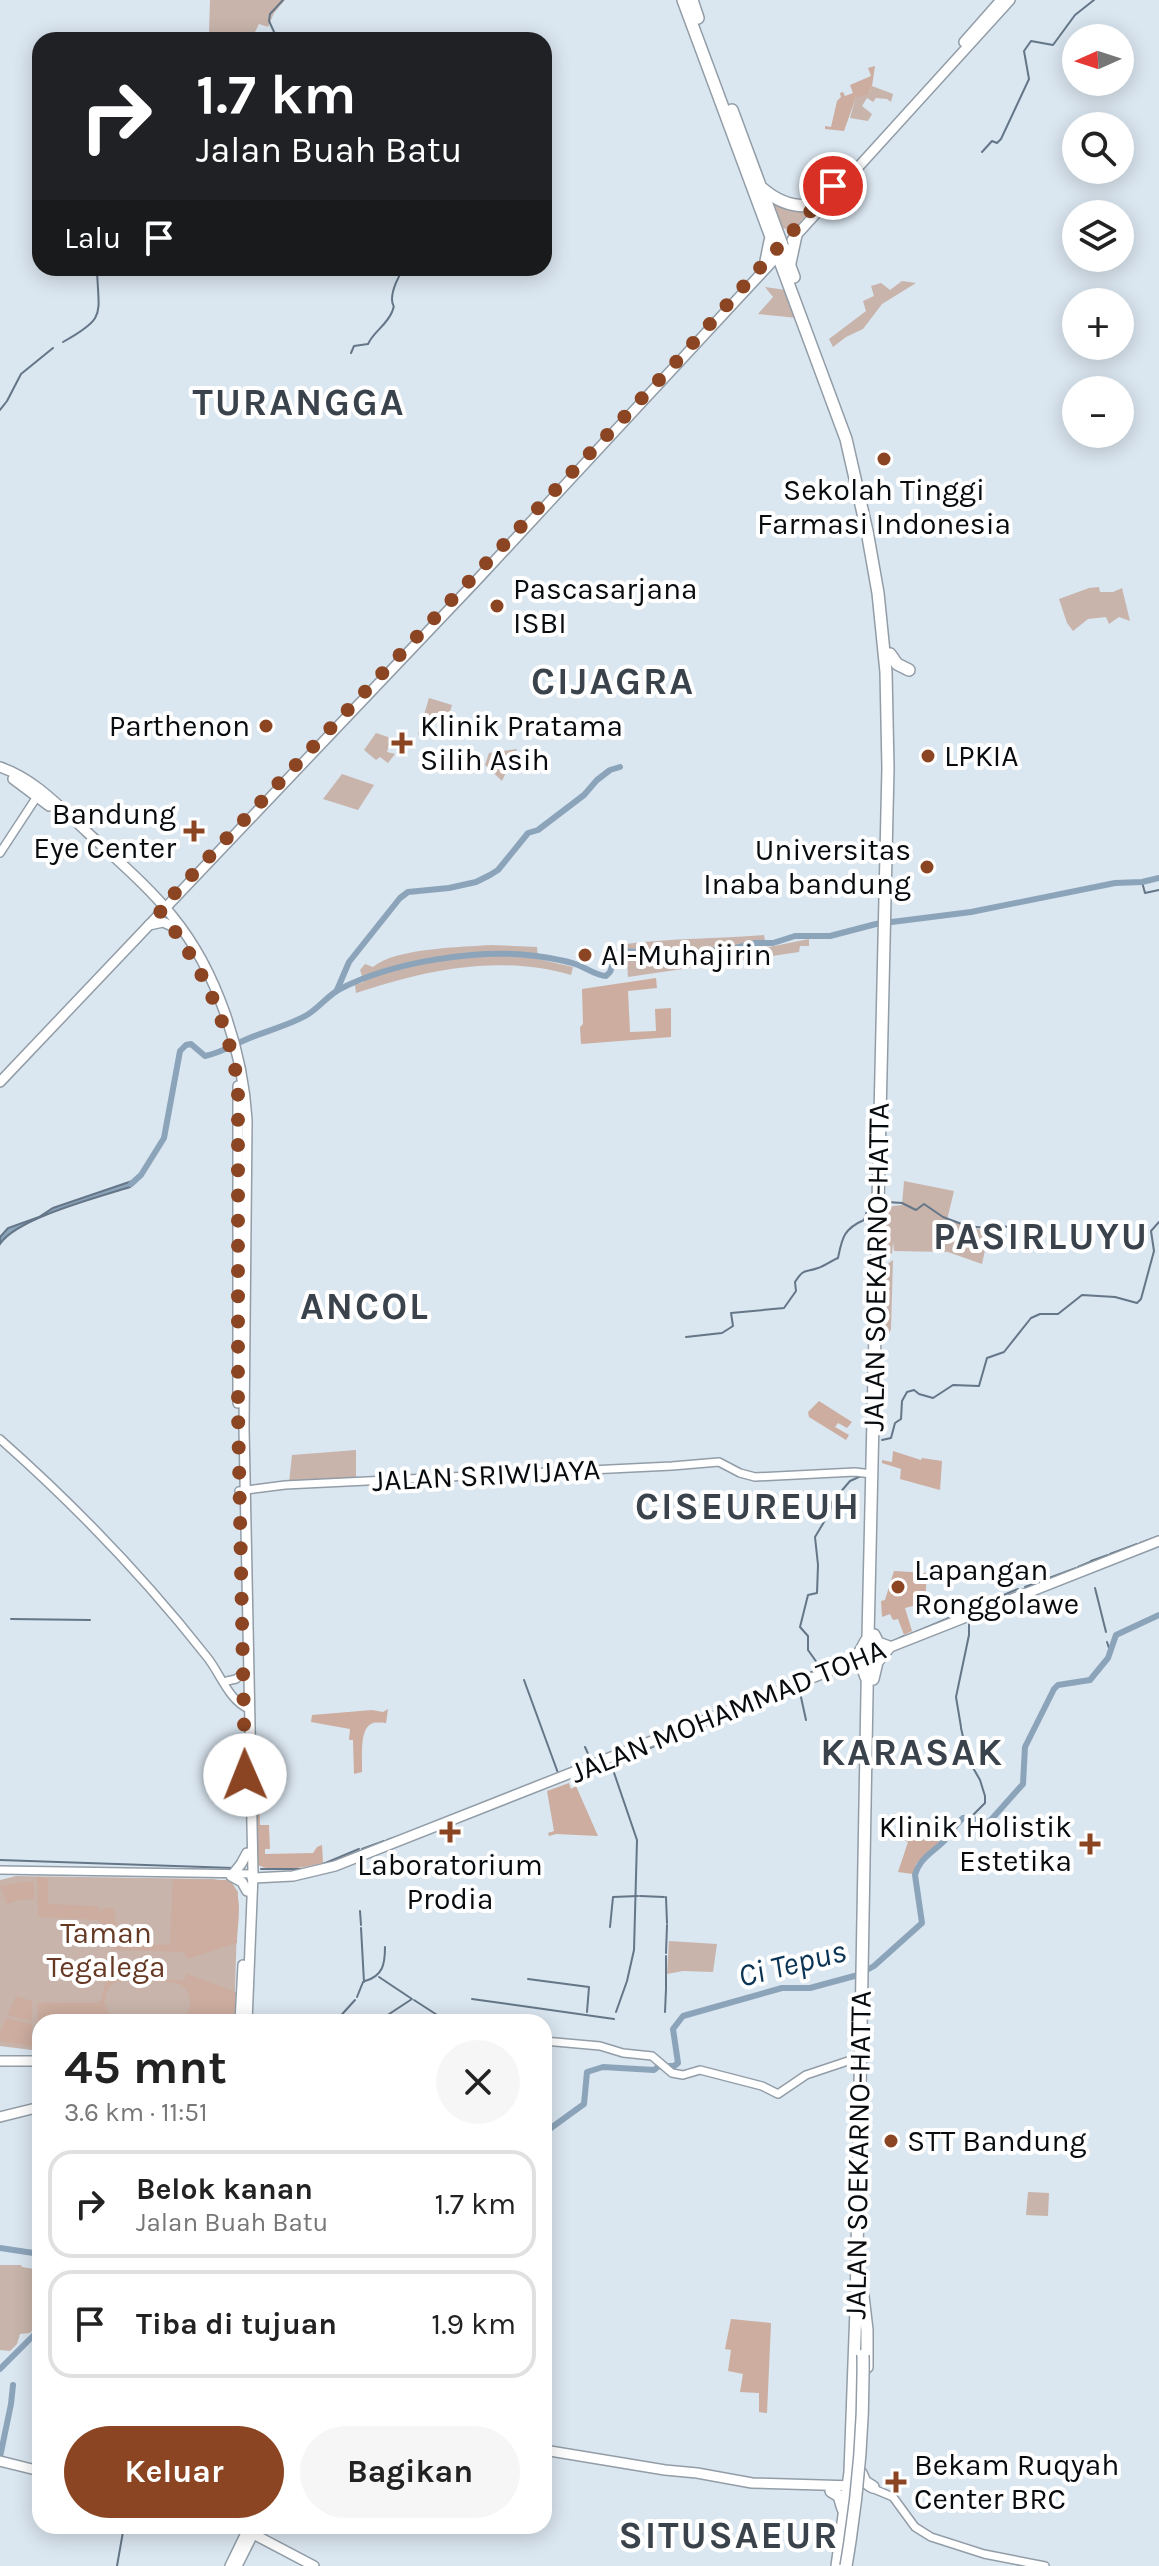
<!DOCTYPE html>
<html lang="id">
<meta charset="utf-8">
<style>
body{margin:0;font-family:Karla,sans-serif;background:#f6f6f6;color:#222;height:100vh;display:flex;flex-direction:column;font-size:30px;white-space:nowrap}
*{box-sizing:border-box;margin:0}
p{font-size:26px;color:#767676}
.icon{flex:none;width:44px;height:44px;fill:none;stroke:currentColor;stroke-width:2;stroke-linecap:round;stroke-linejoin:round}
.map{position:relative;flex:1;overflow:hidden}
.panel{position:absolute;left:32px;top:2014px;width:520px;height:520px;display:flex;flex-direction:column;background:#fff;border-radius:24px;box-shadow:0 4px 20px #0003}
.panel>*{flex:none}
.banner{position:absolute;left:32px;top:32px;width:520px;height:244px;border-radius:24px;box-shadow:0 4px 20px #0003;background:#202124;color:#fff;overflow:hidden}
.needle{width:52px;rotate:267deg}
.tools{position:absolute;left:1062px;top:24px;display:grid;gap:16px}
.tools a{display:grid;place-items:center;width:72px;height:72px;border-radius:50%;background:#fff;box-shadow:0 4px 20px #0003;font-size:40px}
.pin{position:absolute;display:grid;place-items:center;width:68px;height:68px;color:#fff;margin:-34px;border:4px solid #fff;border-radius:50%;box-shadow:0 2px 8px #0007}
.me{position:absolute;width:88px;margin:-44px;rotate:359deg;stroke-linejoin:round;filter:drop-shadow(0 0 6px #0008)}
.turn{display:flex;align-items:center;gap:28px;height:168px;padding:0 32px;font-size:36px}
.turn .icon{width:104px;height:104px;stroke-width:2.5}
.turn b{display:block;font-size:56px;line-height:68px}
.then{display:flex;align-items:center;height:76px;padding:0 32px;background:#0003;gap:16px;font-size:30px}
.round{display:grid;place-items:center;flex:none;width:84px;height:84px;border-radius:42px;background:#f6f6f6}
.head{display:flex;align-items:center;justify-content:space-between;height:136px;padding:0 32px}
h1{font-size:48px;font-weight:700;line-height:60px}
.action{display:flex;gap:16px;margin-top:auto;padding:16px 32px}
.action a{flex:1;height:92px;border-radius:48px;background:#8c4522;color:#fff;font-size:32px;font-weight:700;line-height:92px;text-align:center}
.action a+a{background:#f6f6f6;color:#222}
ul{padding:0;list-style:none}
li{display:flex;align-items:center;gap:24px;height:108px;margin:0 16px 12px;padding:0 16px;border:4px solid #e0e0e0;border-radius:24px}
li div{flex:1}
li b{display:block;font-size:30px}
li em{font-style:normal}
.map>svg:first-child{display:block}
.green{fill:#c8b4ab}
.forest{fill:#ccad9f}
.water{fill:#8ca4ba;stroke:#647687;stroke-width:2}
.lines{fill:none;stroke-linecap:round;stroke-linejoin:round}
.stream{stroke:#647687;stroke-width:2}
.river{stroke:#8ca4ba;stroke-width:6}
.secondary-casing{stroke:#929da7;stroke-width:10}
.primary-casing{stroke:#929da7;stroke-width:12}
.highway-casing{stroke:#929da7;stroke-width:14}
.secondary{stroke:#fff;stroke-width:7}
.primary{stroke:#fff;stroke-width:9}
.highway{stroke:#fff;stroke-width:11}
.highway-bridge-casing{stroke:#929da7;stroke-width:14;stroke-linecap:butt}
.highway-bridge{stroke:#fff;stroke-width:11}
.route{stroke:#8c4522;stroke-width:14;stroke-dasharray:0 25.2}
.poi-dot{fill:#8c4522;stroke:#fff;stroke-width:3}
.labels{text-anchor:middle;stroke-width:8;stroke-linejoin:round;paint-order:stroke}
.poi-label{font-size:30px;fill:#080c0f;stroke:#fff;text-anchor:start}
.street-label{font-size:30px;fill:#080c0f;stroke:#fff}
.park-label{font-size:30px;fill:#663924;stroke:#fff}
.water-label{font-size:32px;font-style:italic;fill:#0b3454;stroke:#fff}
.district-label{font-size:38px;font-weight:bold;letter-spacing:2px;fill:#3a434c;stroke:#fff}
</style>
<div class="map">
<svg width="1159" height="2566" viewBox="0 0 1159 2566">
<rect width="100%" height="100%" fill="#dae6f0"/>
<g class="green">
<polygon points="210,0 285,0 274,13 268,27 259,24 254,34 260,40 231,40 230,33 209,34"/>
<polygon points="872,86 893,94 891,102 887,99 876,98 873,102 867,98 862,106 872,114 868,121 850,118 856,96 868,95"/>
<polygon points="769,195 814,207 793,230 781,228"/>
<polygon points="902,281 916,283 882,304 863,329 846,337 833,347 829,339 866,311 863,301 874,296 871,286 881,283 890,290"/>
<polygon points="765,287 786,290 798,318 758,314 773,297"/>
<polygon points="1099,587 1100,592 1113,592 1122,588 1130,621 1119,617 1109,624 1106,617 1088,619 1073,631 1067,623 1059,599 1089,588"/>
<polygon points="429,698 452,705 449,715 418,735"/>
<polygon points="376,733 391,738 387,752 395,754 388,763 380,757 376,760 364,750"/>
<polygon points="517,749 502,781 485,765 489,753"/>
<polygon points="342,774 374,785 358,810 323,799"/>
<path d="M764,935l2,11 3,1 40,-8v7h-9l-1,6 -171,25 -2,-33c46,-6 92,-5 138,-9z"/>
<path d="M492,945l45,2 1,12 35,8 -2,8c-72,-21 -146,-5 -215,18l-1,-8 9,-3 -4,-12 5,-6 8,3c22,-19 89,-20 119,-22z"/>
<polygon points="904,1181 954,1191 947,1220 989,1232 982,1264 948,1252 894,1251 893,1242 892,1254 886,1250 886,1207 902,1205"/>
<polygon points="893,1260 891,1329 885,1342 885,1266"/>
<polygon points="356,1450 356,1479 289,1483 292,1455"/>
<polygon points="16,1876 214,1879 232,1883 238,1892 234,2022 40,2022 40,2051 0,2046 0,1880"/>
<polygon points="669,1941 717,1944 713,1972 683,1971 667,1974"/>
<polygon points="1028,2192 1049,2193 1048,2216 1026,2215"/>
<polygon points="0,2265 21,2265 22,2267 34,2269 35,2267 40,2268 40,2319 38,2318 33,2324 35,2327 30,2333 20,2334 17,2344 10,2351 0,2350"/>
</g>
<g class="forest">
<polygon points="875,66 872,86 868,95 856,97 844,131 825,129 825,126 831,127 837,101 841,97 840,93 843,92 845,96 853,93 850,85 871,76 868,68"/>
<polygon points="656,978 657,988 628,991 630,1032 656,1031 655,1009 671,1008 671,1037 581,1044 580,1027 583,1024 582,989"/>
<polygon points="819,1401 852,1422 847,1428 838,1423 835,1427 849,1435 846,1440 809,1417 808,1412"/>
<polygon points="893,1451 921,1460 922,1458 942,1461 940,1490 900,1479 901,1469 882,1463 882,1460 892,1462"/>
<polygon points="894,1571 927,1573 925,1603 905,1608 912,1631 904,1635 898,1619 893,1620 890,1614 882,1617 881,1601 885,1600"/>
<path d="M388,1709l-2,14c-1,0 -11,-1 -13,0 -15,5 -10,37 -11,49l-8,2 -1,-34h-4l1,-11 -39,-7 1,-7 60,-5 11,2z"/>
<path d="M254,1763h4l2,62h9l1,24h-5v5l48,-1 4,-6 5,-2 1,18c-18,4 -49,11 -65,2z"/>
<polygon points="569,1783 571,1789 576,1786 598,1836 556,1834 549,1836 548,1833 554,1831 547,1791"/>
<polygon points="903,1835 935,1841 941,1840 916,1864 913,1874 898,1872 908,1842 902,1839"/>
<path d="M37,1877l11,1v26l48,2 5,5 4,-4 9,2 5,35 51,1 3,-66 53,1c20,8 11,45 11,63l-50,16 -3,-7 -70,-2c-13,-8 -8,-21 -16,-30l-58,-3 -2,-3z"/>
<polygon points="22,1882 34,1882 34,1899 20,1900 7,1904 0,1886"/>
<path d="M187,1974l49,18 -2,30h-56c13,-8 18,-26 3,-37 -8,-5 -53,-7 -63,-4 -5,2 -6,4 -10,8l-4,14 6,12 15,7h-85v25h-3l1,-44h58l5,-3 4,-16 8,-6 71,2z"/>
<polygon points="16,1996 32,2001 32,2021 8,2015"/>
<polygon points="6,2018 32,2024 32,2046 0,2041 0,2033"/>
<polygon points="731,2319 771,2323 767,2413 759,2412 759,2393 740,2392 743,2374 728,2371 731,2350 725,2349"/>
</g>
<path class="water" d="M135,1180l1,2 -6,5c-31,10 -113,31 -130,57v-7l8,-9 31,-11 14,-9z"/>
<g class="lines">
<g class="stream">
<polyline points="271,40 275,34 269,21 270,14 283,0"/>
<polyline points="982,152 992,141 997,143 1001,139 1029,79 1024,51 1031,41 1053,45 1075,15 1094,0"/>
<path d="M63,342c45,-25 35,-27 34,-74"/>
<path d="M351,353l3,-7 14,-2c6,-13 18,-18 24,-32 4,-10 0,-3 0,-13 0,-10 7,-24 12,-31"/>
<polyline points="0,410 7,401 21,374 53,348"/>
<polyline points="1142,882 1145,893 1159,890"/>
<polyline points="887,1202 902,1203 916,1210 924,1204 943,1217 967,1226 996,1229 1002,1226 1008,1227"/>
<path d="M686,1337l36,-4 11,-7 -2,-13 53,-5 12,-17 -1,-9c9,-14 9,-9 23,-14 6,-2 13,-7 20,-10 4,-19 5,-29 26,-38l3,-9 5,-2"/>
<polyline points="882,1440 891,1438 895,1423 901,1419 902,1401 907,1392 914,1390 919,1394 933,1398 953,1385 979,1386 987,1358 1004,1352 1031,1318 1040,1314 1058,1314 1082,1295 1115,1297 1137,1303 1141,1299 1154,1251 1151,1231 1159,1222"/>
<polyline points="1140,1543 1159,1536"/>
<polyline points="1110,1554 1137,1544"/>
<polyline points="1091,1561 1108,1555"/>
<polyline points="1078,1567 1090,1562"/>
<polyline points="1025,1587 1076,1568"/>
<polyline points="1095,1588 1106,1632"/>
<polyline points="11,1619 90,1620"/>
<polyline points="906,1636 1018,1589"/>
<polyline points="1107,1642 1110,1651"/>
<polyline points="889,1643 904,1636"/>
<polyline points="804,1676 820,1667 808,1650 808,1636 800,1627 808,1595 817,1593 818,1565 815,1537 830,1512 832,1502 850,1481 861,1476"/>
<polyline points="524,1680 558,1773"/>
<polyline points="786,1683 798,1678"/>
<polyline points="766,1702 799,1688 806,1720"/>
<polyline points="753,1707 765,1702"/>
<polyline points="737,1714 751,1708"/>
<polyline points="716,1721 729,1717"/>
<polyline points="961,1727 956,1697 969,1635 969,1620"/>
<polyline points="961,1728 968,1759 980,1780 985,1796 985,1803 971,1817"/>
<polyline points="679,1736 715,1722"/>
<polyline points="585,1747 591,1760"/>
<polyline points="613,1763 677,1737"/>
<polyline points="611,1764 637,1840 634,1950 627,1981 616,2012"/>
<polyline points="387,1840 399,1836"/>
<polyline points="362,1849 384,1841"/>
<polyline points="0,1860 233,1868"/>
<polyline points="323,1864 359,1849"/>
<polyline points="261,1869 305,1869"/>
<polyline points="640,1896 664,1897"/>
<polyline points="666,1897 667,1923"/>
<polyline points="360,1911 361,1925"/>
<polyline points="610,1927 613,1897 638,1896"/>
<polyline points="361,1928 364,1982"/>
<polyline points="666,1953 667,1925"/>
<polyline points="528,1979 589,1987 587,2012"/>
<path d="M365,1981c18,-5 20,-17 20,-34"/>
<polyline points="666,1988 666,1956"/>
<polyline points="357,1997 363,1982"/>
<polyline points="472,1999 614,2019"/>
<polyline points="414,2000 448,2022"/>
<polyline points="665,2012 666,1989"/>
<polyline points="335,2022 355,2000"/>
<polyline points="377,2022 412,1999 379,1977"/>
<polyline points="117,2566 124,2526"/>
</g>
<g class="river">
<polyline points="337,990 349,962 400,898 408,892 449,888 476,882 490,875 498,870 528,833 538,830 584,795 597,780 610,770 620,767"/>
<path d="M131,1184l10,-9 23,-37 16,-87 6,-6 5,-1 14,12c15,-3 26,-10 40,-16 20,-9 43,-14 62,-25 12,-7 21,-20 33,-26 52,-27 139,-41 196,-33 14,2 29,4 42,9 10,4 17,10 28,11l4,-4 7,-20 3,-1 50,3 62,-5 23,-6h18l22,-7h35l46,-12 95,-12 144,-29 27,-1 17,-4"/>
<path d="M544,2133l40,-29 3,-32 16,-5 51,3 5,-4h15l4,-3 -5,-34 10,-13 99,-28h28l48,-13 16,-9 48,-43 -7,-48c5,-18 19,-23 31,-36 6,-7 10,-15 17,-21 10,-1 19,6 27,3l33,-37 2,-37 29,-58 4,-4 32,-5 18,-22 8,-23 43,-20"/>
<polyline points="0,2248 40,2254"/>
<polyline points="0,2369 40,2329"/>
<polyline points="0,2457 11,2404 13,2385"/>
</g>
<defs>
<g id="secondary">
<polyline points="0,853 38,795"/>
<path d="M0,1439c77,68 144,138 207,218 13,16 22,44 42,52"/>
<polyline points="239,1491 285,1485 672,1466 719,1462 740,1473 755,1477 855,1472 872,1474"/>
<polyline points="227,1681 236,1679 243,1673"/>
<polyline points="0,1870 253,1874"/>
<polyline points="544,2041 600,2046 623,2053 652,2056 672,2073 683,2075 700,2070 762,2086 778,2094 806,2075 866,2055"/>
<polyline points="869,2487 893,2497 915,2527 931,2537 984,2554 1045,2566"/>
</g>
<g id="primary">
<polyline points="964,42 1001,0"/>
<polyline points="792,240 1010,0"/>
<path d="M0,767c35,12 60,40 87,65 29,27 61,54 86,85 44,54 70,135 74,203l-3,308 9,446 -6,148"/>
<polyline points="13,779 49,806"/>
<polyline points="149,925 163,922 172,926"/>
<polyline points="0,1082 477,580 782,251"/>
<polyline points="238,1403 238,1086"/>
<polyline points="233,1874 241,1864 247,1853"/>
<polyline points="231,1876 242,1882 247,1891"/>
<polyline points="252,1878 293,1876 335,1866 1159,1541"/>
<polyline points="240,2022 243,1965"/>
<polyline points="0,2061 40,2061"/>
<polyline points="0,2117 40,2107"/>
<polyline points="544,2450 665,2470 697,2473 752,2483 854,2486"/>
<polyline points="0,2461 40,2471"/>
<polyline points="238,2526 314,2566"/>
<polyline points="230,2566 248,2529"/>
<polyline points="237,2566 257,2526"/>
</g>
<g id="highway">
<polyline points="683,0 846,439 867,531 878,593 886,672 888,768 868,1637 856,2309 850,2472 837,2566"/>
<polyline points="692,0 698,18"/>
<polyline points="732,110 794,277"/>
<path d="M763,189c15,13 31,19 51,16"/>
<polyline points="766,261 770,241"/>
<polyline points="790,263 796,235"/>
<polyline points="890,654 897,664 909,670"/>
<polyline points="866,1641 860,1652 851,1662 862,1666 866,1677"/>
<polyline points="873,1679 877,1662 889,1647 878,1643 874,1635"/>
<polyline points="863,2296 867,2330 867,2367"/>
<polyline points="861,2473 865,2482 873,2487"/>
<polyline points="831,2491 839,2496 843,2509"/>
</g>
</defs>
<use href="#secondary" class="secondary-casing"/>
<use href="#primary" class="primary-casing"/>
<use href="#highway" class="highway-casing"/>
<use href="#secondary" class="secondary"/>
<use href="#primary" class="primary"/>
<use href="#highway" class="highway"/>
<defs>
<path id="highway-bridge" d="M846,2566c12,-70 18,-140 17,-211"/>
</defs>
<use href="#highway-bridge" class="highway-bridge-casing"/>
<use href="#highway-bridge" class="highway-bridge"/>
</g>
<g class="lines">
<path class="route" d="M245,1775l-7,-364v-325c-9,-64 -39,-126 -79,-176l517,-548 157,-176"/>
</g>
<g class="poi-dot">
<circle cx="884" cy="459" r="8"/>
<circle cx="497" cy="606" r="8"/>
<circle cx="266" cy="726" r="8"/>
<path d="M398 731h8v8h8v8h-8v8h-8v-8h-8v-8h8z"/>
<circle cx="928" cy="756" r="8"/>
<path d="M190 819h8v8h8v8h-8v8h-8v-8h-8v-8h8z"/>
<circle cx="927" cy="867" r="8"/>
<circle cx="585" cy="955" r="8"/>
<circle cx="898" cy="1587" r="8"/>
<path d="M446 1820h8v8h8v8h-8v8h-8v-8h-8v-8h8z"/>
<path d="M1086 1832h8v8h8v8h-8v8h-8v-8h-8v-8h8z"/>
<circle cx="891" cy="2141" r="8"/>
<path d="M892 2470h8v8h8v8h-8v8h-8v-8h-8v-8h8z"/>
</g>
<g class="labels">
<g class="poi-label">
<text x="884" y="500" text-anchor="middle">Sekolah Tinggi<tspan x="884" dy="34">Farmasi Indonesia</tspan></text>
<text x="513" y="599">Pascasarjana<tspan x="513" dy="34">ISBI</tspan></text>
<text x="250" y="736" text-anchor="end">Parthenon</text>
<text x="420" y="736">Klinik Pratama<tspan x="420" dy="34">Silih Asih</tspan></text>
<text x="944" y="766">LPKIA</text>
<text x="176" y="824" text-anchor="end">Bandung<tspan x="176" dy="34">Eye Center</tspan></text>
<text x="911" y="860" text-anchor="end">Universitas<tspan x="911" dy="34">Inaba bandung</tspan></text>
<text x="601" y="965">Al-Muhajirin</text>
<text x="914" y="1580">Lapangan<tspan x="914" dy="34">Ronggolawe</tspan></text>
<text x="1072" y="1837" text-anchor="end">Klinik Holistik<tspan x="1072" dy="34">Estetika</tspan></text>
<text x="450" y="1875" text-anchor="middle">Laboratorium<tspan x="450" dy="34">Prodia</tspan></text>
<text x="907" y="2151">STT Bandung</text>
<text x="914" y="2475">Bekam Ruqyah<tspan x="914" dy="34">Center BRC</tspan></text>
</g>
<g class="street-label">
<text transform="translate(876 1267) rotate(-89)" y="10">JALAN SOEKARNO-HATTA</text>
<text transform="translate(486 1475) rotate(-3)" y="10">JALAN SRIWIJAYA</text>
<text transform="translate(728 1711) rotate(-22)" y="10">JALAN MOHAMMAD TOHA</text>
<text transform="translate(858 2155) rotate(-89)" y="10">JALAN SOEKARNO-HATTA</text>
</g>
<g class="park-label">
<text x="106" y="1943">Taman<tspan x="106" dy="34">Tegalega</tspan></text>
</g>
<g class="water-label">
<text transform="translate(792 1963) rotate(-14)" y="11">Ci Tepus</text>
</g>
<g class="district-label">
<text x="299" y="415">TURANGGA</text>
<text x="613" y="694">CIJAGRA</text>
<text x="1041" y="1249">PASIRLUYU</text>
<text x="365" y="1319">ANCOL</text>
<text x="748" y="1519">CISEUREUH</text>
<text x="912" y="1765">KARASAK</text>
<text x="729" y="2548">SITUSAEUR</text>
</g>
</g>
</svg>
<div class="tools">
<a><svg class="needle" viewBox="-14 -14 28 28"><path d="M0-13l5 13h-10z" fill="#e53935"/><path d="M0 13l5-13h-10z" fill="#767676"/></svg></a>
<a><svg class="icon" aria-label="search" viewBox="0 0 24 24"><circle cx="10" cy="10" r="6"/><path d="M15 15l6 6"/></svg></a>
<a><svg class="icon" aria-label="layers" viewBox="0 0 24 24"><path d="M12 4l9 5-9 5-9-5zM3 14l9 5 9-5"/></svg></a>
<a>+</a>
<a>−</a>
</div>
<div class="pin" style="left:833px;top:186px;background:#d93025"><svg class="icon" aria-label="arrive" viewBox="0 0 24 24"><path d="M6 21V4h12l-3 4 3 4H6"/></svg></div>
<svg class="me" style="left:245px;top:1775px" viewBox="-20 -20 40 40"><circle r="19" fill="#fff"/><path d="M0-13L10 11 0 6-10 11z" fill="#8c4522"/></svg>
<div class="banner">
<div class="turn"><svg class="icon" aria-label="right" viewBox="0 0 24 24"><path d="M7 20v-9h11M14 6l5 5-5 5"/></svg><div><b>1.7 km</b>Jalan Buah Batu</div></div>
<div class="then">Lalu<svg class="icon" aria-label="arrive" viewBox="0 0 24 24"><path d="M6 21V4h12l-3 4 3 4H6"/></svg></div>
</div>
<section class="panel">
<div class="head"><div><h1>45 mnt</h1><p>3.6 km · 11:51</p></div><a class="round"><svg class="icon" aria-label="close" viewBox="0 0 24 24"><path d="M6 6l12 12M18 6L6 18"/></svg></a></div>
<ul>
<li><svg class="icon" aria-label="right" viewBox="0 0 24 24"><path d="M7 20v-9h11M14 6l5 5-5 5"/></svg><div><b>Belok kanan</b><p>Jalan Buah Batu</p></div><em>1.7 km</em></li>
<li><svg class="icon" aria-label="arrive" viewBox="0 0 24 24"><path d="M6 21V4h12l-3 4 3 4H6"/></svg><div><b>Tiba di tujuan</b></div><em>1.9 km</em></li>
</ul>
<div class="action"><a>Keluar</a><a>Bagikan</a></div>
</section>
</div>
